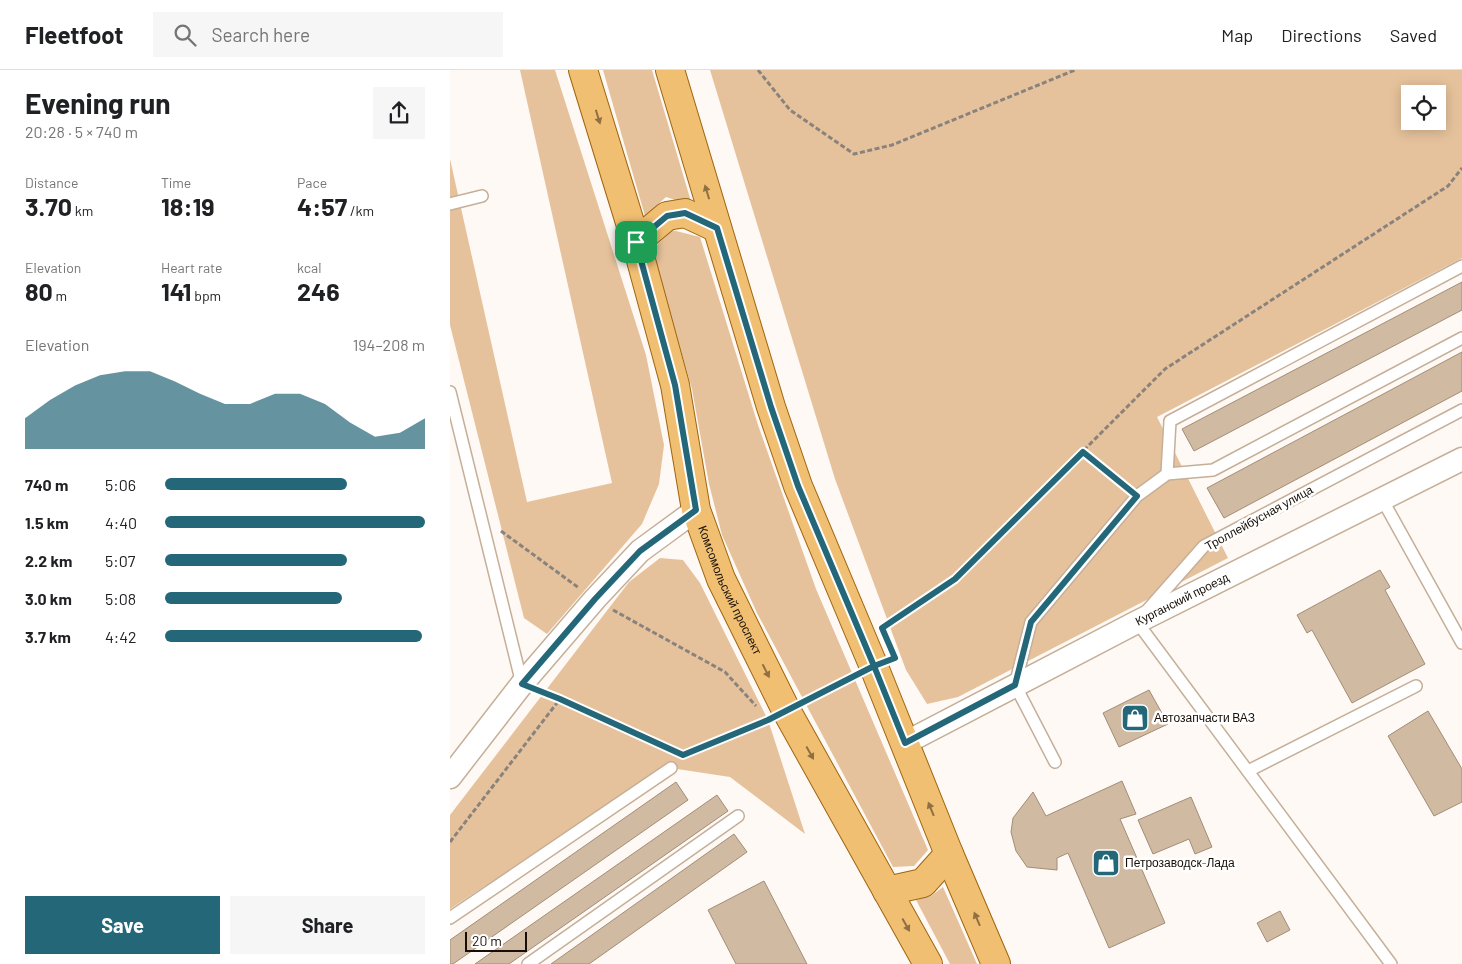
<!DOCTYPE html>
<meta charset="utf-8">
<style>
:root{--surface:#fff;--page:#f6f6f6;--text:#202124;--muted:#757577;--line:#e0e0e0;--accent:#246779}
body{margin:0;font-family:Barlow,sans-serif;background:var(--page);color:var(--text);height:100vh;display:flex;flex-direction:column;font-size:19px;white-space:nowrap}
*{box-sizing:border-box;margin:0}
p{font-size:16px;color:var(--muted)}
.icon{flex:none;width:28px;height:28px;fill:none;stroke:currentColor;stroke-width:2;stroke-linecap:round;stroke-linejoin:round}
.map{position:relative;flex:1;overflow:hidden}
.side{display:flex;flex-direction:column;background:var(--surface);width:450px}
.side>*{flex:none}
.controls{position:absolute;left:951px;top:15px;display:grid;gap:10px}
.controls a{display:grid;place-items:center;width:45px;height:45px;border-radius:0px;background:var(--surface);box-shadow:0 2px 12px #0003;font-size:25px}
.scale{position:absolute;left:15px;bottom:12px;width:62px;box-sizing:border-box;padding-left:5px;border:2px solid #170f07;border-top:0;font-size:14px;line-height:18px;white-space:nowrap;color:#170f07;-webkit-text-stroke:4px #fff;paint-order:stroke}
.pin{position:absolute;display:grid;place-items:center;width:42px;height:42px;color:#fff;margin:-21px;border-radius:10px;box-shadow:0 2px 8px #0006}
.round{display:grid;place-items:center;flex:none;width:52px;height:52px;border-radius:0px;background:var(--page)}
.headline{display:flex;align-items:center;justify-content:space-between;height:85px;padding:0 25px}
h1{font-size:28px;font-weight:700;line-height:38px}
.stats{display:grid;grid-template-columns:repeat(3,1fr);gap:8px;height:85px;padding:5px 25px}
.stats div{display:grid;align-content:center}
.stats b{font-size:25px;font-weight:700}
.stats small{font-size:14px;font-weight:400}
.stats p{font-size:14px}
.chart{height:140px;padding:10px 25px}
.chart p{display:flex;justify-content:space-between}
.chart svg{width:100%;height:90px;margin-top:5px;fill:var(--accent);opacity:.7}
.action{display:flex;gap:10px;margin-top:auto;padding:10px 25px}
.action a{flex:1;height:58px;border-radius:0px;background:var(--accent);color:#fff;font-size:20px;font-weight:700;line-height:58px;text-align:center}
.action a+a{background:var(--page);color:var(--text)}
ul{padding:0 25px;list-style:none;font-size:16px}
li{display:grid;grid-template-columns:80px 60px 1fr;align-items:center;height:38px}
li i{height:12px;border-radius:6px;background:var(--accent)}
header{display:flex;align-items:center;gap:30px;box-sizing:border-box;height:70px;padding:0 25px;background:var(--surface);border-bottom:1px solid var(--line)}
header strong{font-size:24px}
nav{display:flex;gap:28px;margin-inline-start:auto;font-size:18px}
.search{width:350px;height:45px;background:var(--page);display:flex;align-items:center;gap:12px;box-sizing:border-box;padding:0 18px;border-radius:0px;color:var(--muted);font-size:19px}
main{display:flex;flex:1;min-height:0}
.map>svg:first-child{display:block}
.green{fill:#e6c29c;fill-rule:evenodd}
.building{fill:#d0baa2;stroke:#a28d76}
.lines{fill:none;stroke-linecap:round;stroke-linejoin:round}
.lane-casing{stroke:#c5af98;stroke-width:14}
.street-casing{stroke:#c5af98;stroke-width:25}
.primary-casing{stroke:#9f650f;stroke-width:30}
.path{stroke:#8a837d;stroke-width:3;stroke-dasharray:5 2.5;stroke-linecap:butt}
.lane{stroke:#fff;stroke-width:11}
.street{stroke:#fff;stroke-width:22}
.primary{stroke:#f1bf72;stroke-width:28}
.oneway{fill:#8f7042}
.route-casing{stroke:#fff;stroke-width:10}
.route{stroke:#246779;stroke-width:6}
.labels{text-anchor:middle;stroke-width:5;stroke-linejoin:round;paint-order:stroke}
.street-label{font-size:12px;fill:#170f07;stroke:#fff}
.poi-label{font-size:12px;fill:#170f07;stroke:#fff;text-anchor:start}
</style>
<header>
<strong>Fleetfoot</strong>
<div class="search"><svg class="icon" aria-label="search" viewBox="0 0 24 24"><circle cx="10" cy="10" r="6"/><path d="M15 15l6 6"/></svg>Search here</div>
<nav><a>Map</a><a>Directions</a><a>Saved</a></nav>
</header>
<main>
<section class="side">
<div class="headline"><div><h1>Evening run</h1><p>20:28 · 5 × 740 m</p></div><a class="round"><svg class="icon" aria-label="share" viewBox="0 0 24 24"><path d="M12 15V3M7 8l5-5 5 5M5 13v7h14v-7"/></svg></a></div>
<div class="stats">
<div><p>Distance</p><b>3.70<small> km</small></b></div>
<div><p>Time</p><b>18:19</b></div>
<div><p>Pace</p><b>4:57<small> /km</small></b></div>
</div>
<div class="stats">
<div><p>Elevation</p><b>80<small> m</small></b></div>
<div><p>Heart rate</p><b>141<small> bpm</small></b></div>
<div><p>kcal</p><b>246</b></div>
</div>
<div class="chart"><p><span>Elevation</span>194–208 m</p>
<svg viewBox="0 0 160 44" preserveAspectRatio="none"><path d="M0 44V29L10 20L20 13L30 8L40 6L50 6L60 11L70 17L80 22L90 22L100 17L110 17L120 22L130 31L140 38L150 36L160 29V44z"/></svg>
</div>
<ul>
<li><b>740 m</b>5:06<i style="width:70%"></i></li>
<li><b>1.5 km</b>4:40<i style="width:100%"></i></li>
<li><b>2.2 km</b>5:07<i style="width:70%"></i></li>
<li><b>3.0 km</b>5:08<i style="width:68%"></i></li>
<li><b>3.7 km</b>4:42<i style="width:99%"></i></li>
</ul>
<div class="action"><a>Save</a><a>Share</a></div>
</section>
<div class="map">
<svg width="1012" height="894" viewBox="0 0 1012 894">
<rect width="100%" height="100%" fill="#fef9f4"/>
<g class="green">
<polygon points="70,0 105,0 196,285 214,375 209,414 192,454 97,564 74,548 0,255 0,89 77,432 162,413"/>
<polygon points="153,0 202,0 242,135 216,127 195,146"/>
<path d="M260,0H1012V188L707,347L778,488L508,627L477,634L456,600L385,409ZM960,24H988V51H960Z"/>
<polygon points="222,160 250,167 308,355 366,519 478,780 464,796 443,797 307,543 272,465 259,414 242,319 202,180"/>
<polygon points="210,488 233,490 250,513 318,650 355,764 280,707 214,697 0,839 0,745 179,512"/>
<polygon points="493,817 527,894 500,894 466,830 481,826"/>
</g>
<g class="building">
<polygon points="1012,212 1012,240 744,381 732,359"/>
<polygon points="1012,282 1012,321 774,448 757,418"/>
<polygon points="930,500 940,517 935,520 975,594 902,633 862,560 857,563 847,545"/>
<polygon points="699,620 718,654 669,677 653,643"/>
<polygon points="978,641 1012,699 1012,732 984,746 938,666"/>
<polygon points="672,711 686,744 670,749 715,853 659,878 618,783 607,788 607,800 577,797 566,781 561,762 563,748 583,722 596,746"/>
<polygon points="226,712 238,730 3,894 0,894 0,870"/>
<polygon points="267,725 278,741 59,894 25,894"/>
<polygon points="741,727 762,777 745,784 739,769 703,784 688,750"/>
<polygon points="284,764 297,782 139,894 101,894"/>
<polygon points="314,811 357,894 286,894 258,840"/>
<polygon points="830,841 840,860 817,872 807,853"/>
</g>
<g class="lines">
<g class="lane-casing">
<g id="lane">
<polyline points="0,134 32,126"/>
<polyline points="0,322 72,614"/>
<polyline points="717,404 720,351 1012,196"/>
<polyline points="932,429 1012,573"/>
<polyline points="605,692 565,615 581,552 687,426 717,404 763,400 1012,268"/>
<polyline points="798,701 966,616"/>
<polyline points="0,848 221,698"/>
<polyline points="78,894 288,746"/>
<polyline points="941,894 687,552 754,476 1012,340"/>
</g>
</g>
<g class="street-casing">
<g id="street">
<path id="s1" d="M455,673L687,552L1012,389"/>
<polyline points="0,707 72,614 145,529 190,481 246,440"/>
</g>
</g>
<g class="primary-casing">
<g id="primary">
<path id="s2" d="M133,0L186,172L225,315L246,440L271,509L336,640L478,894"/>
<polyline points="220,0 321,337 348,416 424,597 499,784 546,894"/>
<polyline points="186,172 217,146 235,143 267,158"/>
<polyline points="437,821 473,813 499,784"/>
</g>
</g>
<g class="path">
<polyline points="308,0 340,40 404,84 442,75 625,0"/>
<polyline points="633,382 675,416"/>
<polyline points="51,461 129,518"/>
<polyline points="163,540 275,602 306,636"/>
<polyline points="432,558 505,509 715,299 998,116 1012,98"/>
<polyline points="92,621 225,682"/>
<polyline points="356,630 404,606"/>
<polyline points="230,684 233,685 315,652"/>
<polyline points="0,772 110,629"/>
</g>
<use href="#lane" class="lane"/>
<use href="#street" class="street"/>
<use href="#primary" class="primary"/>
</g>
<defs><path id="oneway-solid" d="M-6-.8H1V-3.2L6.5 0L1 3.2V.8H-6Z" transform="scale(1.25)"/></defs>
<g class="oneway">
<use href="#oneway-solid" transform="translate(148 47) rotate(73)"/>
<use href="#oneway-solid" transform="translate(257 122) rotate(-107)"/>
<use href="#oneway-solid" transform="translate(316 601) rotate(63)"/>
<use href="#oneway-solid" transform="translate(360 683) rotate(61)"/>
<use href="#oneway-solid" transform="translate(481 739) rotate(-112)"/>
<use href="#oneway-solid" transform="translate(527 849) rotate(-113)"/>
<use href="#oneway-solid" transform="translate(456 855) rotate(61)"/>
</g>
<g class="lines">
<g class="route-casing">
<polyline id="route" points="186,172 225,315 246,440 190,481 145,529 72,614 110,629 233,685 318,650 424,596 455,673 565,615 581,552 687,426 633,382 505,509 432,558 445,588 424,596 348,416 321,337 267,158 235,143 217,146 186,172"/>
</g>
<use href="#route" class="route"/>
</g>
<defs>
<g id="shop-square" transform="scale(1.4375)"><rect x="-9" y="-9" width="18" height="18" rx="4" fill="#246779" stroke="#fff"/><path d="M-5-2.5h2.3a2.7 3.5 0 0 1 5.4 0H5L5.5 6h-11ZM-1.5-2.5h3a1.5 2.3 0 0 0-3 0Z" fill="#fff"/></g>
</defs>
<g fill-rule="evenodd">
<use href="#shop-square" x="685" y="648"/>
<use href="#shop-square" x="656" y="793"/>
</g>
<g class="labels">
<g class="street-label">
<text transform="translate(809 448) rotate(-29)" y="4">Троллейбусная улица</text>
<text dy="4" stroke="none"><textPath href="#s2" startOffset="542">Комсомольский проспект</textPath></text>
<text dy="4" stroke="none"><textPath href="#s1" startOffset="312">Курганский проезд</textPath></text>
</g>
<g class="poi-label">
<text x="704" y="652">Автозапчасти ВАЗ</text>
<text x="675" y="797">Петрозаводск-Лада</text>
</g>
</g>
</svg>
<div class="controls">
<a><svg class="icon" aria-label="locate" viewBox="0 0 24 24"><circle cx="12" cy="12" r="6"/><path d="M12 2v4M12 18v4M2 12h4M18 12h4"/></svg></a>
</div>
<div class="scale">20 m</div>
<div class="pin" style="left:186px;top:172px;background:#1e9e55"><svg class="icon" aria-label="arrive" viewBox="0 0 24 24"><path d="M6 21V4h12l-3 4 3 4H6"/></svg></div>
</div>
</main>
